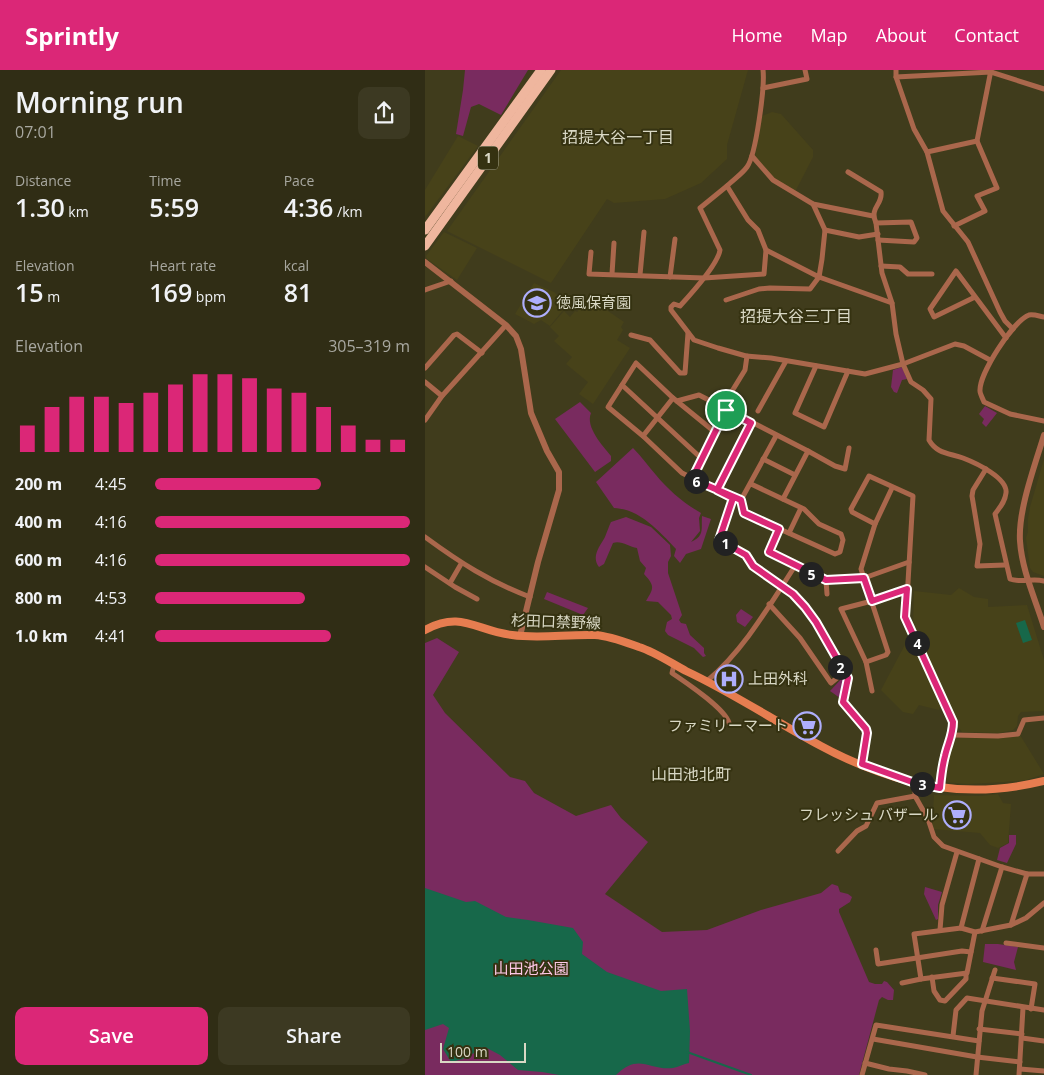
<!DOCTYPE html>
<meta charset="utf-8">
<style>
:root{--surface:#302d15;--page:#3c3922;--text:#f1f3f6;--muted:#a8a8a0;--accent:#db2777}
body{margin:0;font-family:"Open Sans","Noto Sans JP",sans-serif;background:var(--page);color:var(--text);height:100vh;display:flex;flex-direction:column;font-size:19px;white-space:nowrap}
*{box-sizing:border-box;margin:0}
p{font-size:16px;color:var(--muted)}
.icon{flex:none;width:28px;height:28px;fill:none;stroke:currentColor;stroke-width:2;stroke-linecap:round;stroke-linejoin:round}
.map{position:relative;flex:1;overflow:hidden}
.drawer{display:flex;flex-direction:column;background:var(--surface);width:425px}
.drawer>*{flex:none}
.scale{position:absolute;left:15px;bottom:12px;width:86px;box-sizing:border-box;padding-left:5px;border:2px solid #d9d8c5;border-top:0;font-size:14px;line-height:18px;white-space:nowrap;color:#d9d8c5;-webkit-text-stroke:4px #353211;paint-order:stroke}
.pin{position:absolute;display:grid;place-items:center;width:42px;height:42px;color:#fff;margin:-21px;border:2px solid #fff;border-radius:50%;box-shadow:0 1px 5px #0007}
.km{position:absolute;width:25px;height:25px;margin:-12px;border-radius:50%;background:#222;color:#fff;font-size:14px;line-height:25px;text-align:center}
.round{display:grid;place-items:center;flex:none;width:52px;height:52px;border-radius:10px;background:var(--page)}
.summary{display:flex;align-items:center;justify-content:space-between;height:85px;padding:0 15px}
h1{font-size:28px;font-weight:600;line-height:38px}
.stats{display:grid;grid-template-columns:repeat(3,1fr);gap:8px;height:85px;padding:5px 15px}
.stats div{display:grid;align-content:center}
.stats b{font-size:25px;font-weight:600}
.stats small{font-size:14px;font-weight:400}
.stats p{font-size:14px}
.chart{height:140px;padding:10px 15px}
.chart p{display:flex;justify-content:space-between}
.chart svg{width:100%;height:90px;margin-top:5px;stroke:var(--accent);stroke-width:6}
.button{display:flex;gap:10px;margin-top:auto;padding:10px 15px}
.button a{flex:1;height:58px;border-radius:10px;background:var(--accent);color:#fff;font-size:20px;font-weight:600;line-height:58px;text-align:center}
.button a+a{background:var(--page);color:var(--text)}
ul{padding:0 15px;list-style:none;font-size:16px}
li{display:grid;grid-template-columns:80px 60px 1fr;align-items:center;height:38px}
li i{height:12px;border-radius:6px;background:var(--accent)}
header{display:flex;align-items:center;gap:30px;box-sizing:border-box;height:70px;padding:0 25px;background:var(--accent);color:#fff}
header strong{font-size:24px}
nav{display:flex;gap:28px;margin-inline-start:auto;font-size:18px}
main{display:flex;flex:1;min-height:0}
.map>svg:first-child{display:block}
.built{fill:#474219}
.green{fill:#792b5f}
.water{fill:#17684a}
.lines{fill:none;stroke-linecap:round;stroke-linejoin:round}
.stream{stroke:#17684a;stroke-width:2}
.minor{stroke:#aa674c;stroke-width:5}
.tertiary{stroke:#aa674c;stroke-width:6}
.secondary{stroke:#e67d50;stroke-width:8}
.trunk{stroke:#efb69e;stroke-width:9}
.route-casing{stroke:#fff;stroke-width:10}
.route{stroke:#db2777;stroke-width:6}
.labels{text-anchor:middle;stroke-width:4;stroke-linejoin:round;paint-order:stroke}
.shield{fill:#353211;stroke:#a8a68f;stroke-width:1}
.shield-label{font-size:14px;font-weight:bold;fill:#d9d8c5}
.poi-label{font-size:15px;fill:#d9d8c5;stroke:#353211;text-anchor:start}
.street-label{font-size:15px;fill:#d9d8c5;stroke:#353211}
.park-label{font-size:15px;fill:#fdc7e6;stroke:#353211}
.neighbourhood-label{font-size:16px;fill:#d9d8c5;stroke:#353211}
</style>
<header>
<strong>Sprintly</strong>
<nav><a>Home</a><a>Map</a><a>About</a><a>Contact</a></nav>
</header>
<main>
<section class="drawer">
<div class="summary"><div><h1>Morning run</h1><p>07:01</p></div><a class="round"><svg class="icon" aria-label="share" viewBox="0 0 24 24"><path d="M12 15V3M7 8l5-5 5 5M5 13v7h14v-7"/></svg></a></div>
<div class="stats">
<div><p>Distance</p><b>1.30<small> km</small></b></div>
<div><p>Time</p><b>5:59</b></div>
<div><p>Pace</p><b>4:36<small> /km</small></b></div>
</div>
<div class="stats">
<div><p>Elevation</p><b>15<small> m</small></b></div>
<div><p>Heart rate</p><b>169<small> bpm</small></b></div>
<div><p>kcal</p><b>81</b></div>
</div>
<div class="chart"><p><span>Elevation</span>305–319 m</p>
<svg viewBox="0 0 160 44" preserveAspectRatio="none"><path d="M5 44V31M15 44V22M25 44V17M35 44V17M45 44V20M55 44V15M65 44V11M75 44V6M85 44V6M95 44V8M105 44V13M115 44V15M125 44V22M135 44V31M145 44V38M155 44V38"/></svg>
</div>
<ul>
<li><b>200 m</b>4:45<i style="width:65%"></i></li>
<li><b>400 m</b>4:16<i style="width:100%"></i></li>
<li><b>600 m</b>4:16<i style="width:100%"></i></li>
<li><b>800 m</b>4:53<i style="width:59%"></i></li>
<li><b>1.0 km</b>4:41<i style="width:69%"></i></li>
</ul>
<div class="button"><a>Save</a><a>Share</a></div>
</section>
<div class="map">
<svg width="619" height="1005" viewBox="0 0 619 1005">
<rect width="100%" height="100%" fill="#403c1c"/>
<g class="built">
<polygon points="136,0 323,0 302,75 302,89 276,113 240,129 189,133 182,129 126,213 22,161"/>
<polygon points="347,42 356,44 388,80 388,87 370,122 348,107 330,86 337,46"/>
<polygon points="33,66 53,76 0,147 0,120"/>
<polygon points="19,162 52,178 32,210 2,189 1,186"/>
<polygon points="109,213 129,222 142,235 125,256 116,250 109,254 90,244"/>
<polygon points="164,228 199,252 196,257 198,260 192,270 205,278 168,334 154,324 163,312 141,294 147,287 129,271 134,266 125,257 139,241 145,247 150,241 152,242"/>
<polygon points="619,389 619,506 608,502 605,498 601,468 603,462 603,449 605,437"/>
<polygon points="534,518 549,527 563,529 563,537 602,535 619,590 619,641 596,642 593,646 592,656 588,660 574,663 537,662 533,657 488,555 489,521 526,525"/>
<polygon points="484,567 516,635 514,640 494,635 488,644 478,642 456,620"/>
<polygon points="595,665 619,704 601,710 579,712 543,714 518,712 522,684 527,670 530,668 557,668"/>
<polygon points="573,724 578,733 586,734 583,773 573,778 565,775 555,763 507,759 509,725 556,726"/>
</g>
<g class="green">
<polygon points="40,0 103,0 76,45 54,34 46,37 38,66 31,64 38,20"/>
<polygon points="477,297 482,309 477,310 472,323 469,322 466,317 468,300"/>
<path d="M155,332L166,343C160,357 178,376 186,386V391L170,402L130,349Z"/>
<polygon points="560,336 572,343 561,357 557,353 559,349 554,344"/>
<path d="M208,378C217,387 223,396 231,405C243,420 260,434 276,443L274,448L275,461L266,472C280,466 276,459 277,446L286,449L276,479L261,484L255,493L249,486L251,479C234,461 215,439 189,438L171,412Z"/>
<path d="M201,447L226,457L245,475L246,486L243,492V503L257,545L254,550L256,553L261,554L265,565L279,578V583L281,586L278,587L269,578L243,565L240,561L242,552L247,549L246,545L233,532L221,531C229,518 230,516 219,504L221,498L215,491L212,478C204,477 196,470 188,473L179,494L174,497C166,486 175,476 180,467C182,462 184,456 186,452Z"/>
<polygon points="122,522 163,538 158,545 119,529"/>
<polygon points="316,539 328,547 320,557 312,552 311,545"/>
<polygon points="12,568 34,582 8,625 20,643 85,707 100,711 109,723 151,746 186,735 196,748 223,772 180,824 237,862 282,860 336,840 396,823 407,814 413,816 415,822 423,824 427,827 425,832 414,839 414,842 444,912 450,914 457,914 459,911 462,912 469,920 468,930 463,930 457,927 454,930 434,1005 0,1005 0,573"/>
<polygon points="418,607 421,610 415,628 405,621"/>
<polygon points="584,765 591,765 591,774 582,793 572,790 575,778 584,773"/>
<polygon points="500,817 517,822 513,835 513,849 511,850 499,824"/>
<polygon points="560,874 573,874 593,877 589,892 591,900 558,892"/>
</g>
<g class="water">
<polygon points="600,550 607,570 598,573 591,553"/>
<path d="M0,818L41,832L50,831L81,847L103,850L148,858L158,872L157,884L182,902L236,921L262,919L265,961L264,993C259,994 253,997 248,998C224,1001 214,982 191,1005H134L117,1002L93,1000L75,985L60,977L38,989L26,992L18,979L24,958L18,954L0,960Z"/>
</g>
<g class="lines">
<polyline class="stream" points="262,982 326,1005"/>
<g class="minor">
<polyline points="471,0 471,7 489,59 502,82 518,141 543,172 575,242 580,251 588,259"/>
<polyline points="471,7 566,2 619,19"/>
<polyline points="338,18 382,9 380,0"/>
<polyline points="502,82 552,71"/>
<polyline points="327,86 348,110 388,134 448,146"/>
<path d="M423,102L456,122C458,135 444,137 451,153L457,203L467,233"/>
<path d="M302,116L275,138L295,180C293,194 266,224 255,236L249,234L246,237V240L269,270L293,278L321,286L346,288L440,304L478,294L530,274L539,276L565,290"/>
<polyline points="451,153 486,152 492,168 489,172 453,170"/>
<polyline points="529,156 560,141 552,126 572,118 552,71 566,0"/>
<polyline points="400,160 434,167 453,164"/>
<path d="M341,180L394,207L467,233L471,264L478,294L486,312L498,320L506,329L504,370C512,384 524,383 538,388C551,393 583,408 581,423C580,432 575,437 570,444L585,509C595,513 608,508 619,511"/>
<path d="M166,182L164,204L279,208L339,204L341,180L333,160L323,150L302,116C308,110 317,104 322,97C331,85 340,16 338,0"/>
<polyline points="456,196 475,197 483,204 507,204"/>
<polyline points="187,204 189,173"/>
<polyline points="215,205 219,162"/>
<polyline points="245,207 250,169"/>
<polyline points="0,220 26,211"/>
<polyline points="550,227 509,247 505,239 531,201 581,268"/>
<polyline points="301,230 334,219 345,218 385,219 394,207 397,189 400,160 388,134"/>
<path d="M619,247C614,246 608,244 604,245C588,251 554,304 555,321C555,324 558,329 559,332L585,344L619,351"/>
<polyline points="206,265 225,270 255,303 260,303 263,263"/>
<polyline points="391,296 370,343 399,357 423,301"/>
<polyline points="0,298 29,265 32,264 57,283"/>
<polyline points="0,312 17,326"/>
<polyline points="197,315 277,389"/>
<polyline points="304,326 320,300 322,286"/>
<polyline points="252,331 274,325 383,381 358,429"/>
<polyline points="333,341 361,291"/>
<polyline points="0,350 17,326 81,255"/>
<polyline points="291,363 248,328 211,293 183,337 218,366 257,403 308,428 316,430"/>
<polyline points="218,366 248,328"/>
<polyline points="383,381 410,396 420,399 424,378"/>
<polyline points="338,389 370,405"/>
<polyline points="561,399 548,420 547,426 555,474 552,496 580,495"/>
<polyline points="267,409 301,340"/>
<polyline points="326,414 379,439 394,454 416,464 418,470 415,482 410,484 319,443 316,430 351,366"/>
<polyline points="292,421 326,353"/>
<polyline points="308,428 294,470 321,485 328,496 368,524 380,537 391,552 418,603 406,613 375,568 344,534"/>
<path d="M450,454L427,442L426,439L444,406L488,426L481,547L528,652C528,665 523,673 520,686C517,697 516,707 515,718"/>
<polyline points="354,459 344,482 401,510 439,508 484,492"/>
<polyline points="364,463 376,438"/>
<path d="M0,467C34,492 65,512 105,527"/>
<polyline points="0,497 30,517 52,529"/>
<polyline points="401,510 402,524"/>
<polyline points="25,513 36,494"/>
<polyline points="441,592 461,585 463,582 436,499 450,454 467,418"/>
<path d="M249,595L247,603C260,612 300,638 304,653"/>
<polyline points="418,603 423,608 418,632 441,659 442,663 437,694"/>
<path d="M282,611C319,580 344,536 370,496"/>
<polyline points="447,621 441,592 416,539 447,531 482,519"/>
<polyline points="528,665 573,666 593,664 599,650 619,648"/>
<polyline points="490,713 490,726 503,749 509,767 518,776 577,797 602,804 619,804"/>
<polyline points="413,781 432,761 441,756 452,733 490,726"/>
<polyline points="586,855 602,804"/>
<polyline points="536,858 554,789"/>
<polyline points="515,860 517,835 532,782"/>
<polyline points="557,861 577,797"/>
<polyline points="550,862 542,903 496,909 489,864 536,858 550,862 586,855 601,848 619,833"/>
<polyline points="581,873 619,878"/>
<polyline points="451,880 453,894 537,881 546,882"/>
<polyline points="507,907 509,921 515,930 520,931 541,909 541,903"/>
<polyline points="567,908 610,914 606,939"/>
<polyline points="477,913 496,909"/>
<polyline points="554,959 597,964"/>
<polyline points="528,966 531,940 542,928 619,940"/>
<polyline points="597,968 619,971"/>
<polyline points="448,969 552,987 595,992"/>
<polyline points="440,993 464,999 482,1001 500,1005"/>
<polyline points="595,999 619,1001"/>
<polyline points="437,1005 451,955 554,971"/>
<polyline points="551,1005 557,941 570,900"/>
<polyline points="594,1005 598,938"/>
</g>
<g class="tertiary">
<polyline points="0,192 81,255 91,266 96,279 106,343 122,381 134,402 134,420 113,492 95,566"/>
<path d="M619,365C610,395 593,440 595,471C597,501 610,528 619,557"/>
</g>
<path class="secondary" d="M0,560C36,540 52,561 87,565C114,569 142,564 170,565C185,566 200,572 214,577C230,582 246,593 261,601C308,623 351,652 396,676C429,694 478,713 514,717C548,722 586,719 619,711"/>
<g class="trunk">
<polyline points="0,160 116,0"/>
<polyline points="0,176 126,0"/>
</g>
</g>
<g class="lines">
<g class="route-casing">
<path id="route" d="M301,340L326,353L292,420L308,428L294,470L321,485L328,496L368,524L380,537L391,552L423,608L418,632L441,659L442,663L437,694L490,713L515,718C516,707 517,697 520,686C523,673 528,665 528,652L480,547L482,519L447,531L439,508L401,510L344,482L354,459L319,443L316,430L267,409L301,340"/>
</g>
<use href="#route" class="route"/>
</g>
<defs>
<g id="school-ring" transform="scale(1.4375)"><circle r="9.5" fill="#353211" stroke="#aeaefb" stroke-width="1.5"/><path d="M0-5L7-2L0 1L-7-2ZM-4 1L0 2.5L4 1V4Q0 6-4 4Z" fill="#aeaefb"/></g>
<g id="hospital-ring" transform="scale(1.4375)"><circle r="9.5" fill="#353211" stroke="#aeaefb" stroke-width="1.5"/><path d="M-5-5h3v3.5h4V-5h3V5h-3V1.5h-4V5h-3Z" fill="#aeaefb"/></g>
<g id="supermarket-ring" transform="scale(1.4375)"><circle r="9.5" fill="#353211" stroke="#aeaefb" stroke-width="1.5"/><path d="M-6-5.5h2.5l.6 2H6L4.5 2H-2.5L-4.4-4H-6ZM-1.5 3.2a1.3 1.3 0 1 0 .1 0ZM3 3.2a1.3 1.3 0 1 0 .1 0Z" fill="#aeaefb"/></g>
</defs>
<g fill-rule="evenodd">
<use href="#school-ring" x="112" y="233"/>
<use href="#hospital-ring" x="304" y="609"/>
<use href="#supermarket-ring" x="382" y="656"/>
<use href="#supermarket-ring" x="532" y="745"/>
</g>
<g class="labels">
<rect class="shield" x="53" y="76.5" width="20" height="23" rx="4"/>
<g class="shield-label">
<text x="63" y="93">1</text>
</g>
<g class="poi-label">
<text x="131" y="238">徳風保育園</text>
<text x="323" y="614">上田外科</text>
<text x="363" y="661" text-anchor="end">ファミリーマート</text>
<text x="513" y="750" text-anchor="end">フレッシュ バザール</text>
</g>
<g class="street-label">
<text transform="translate(131 552) rotate(2)" y="5">杉田口禁野線</text>
</g>
<g class="park-label">
<text x="106" y="904">山田池公園</text>
</g>
<g class="neighbourhood-label">
<text x="193" y="73">招提大谷一丁目</text>
<text x="371" y="252">招提大谷三丁目</text>
<text x="266" y="710">山田池北町</text>
</g>
</g>
</svg>
<div class="scale">100 m</div>
<div class="pin" style="left:301px;top:340px;background:#1e9e55"><svg class="icon" aria-label="arrive" viewBox="0 0 24 24"><path d="M6 21V4h12l-3 4 3 4H6"/></svg></div>
<b class="km" style="left:300px;top:473px">1</b>
<b class="km" style="left:415px;top:597px">2</b>
<b class="km" style="left:497px;top:714px">3</b>
<b class="km" style="left:492px;top:573px">4</b>
<b class="km" style="left:386px;top:504px">5</b>
<b class="km" style="left:271px;top:411px">6</b>
</div>
</main>
